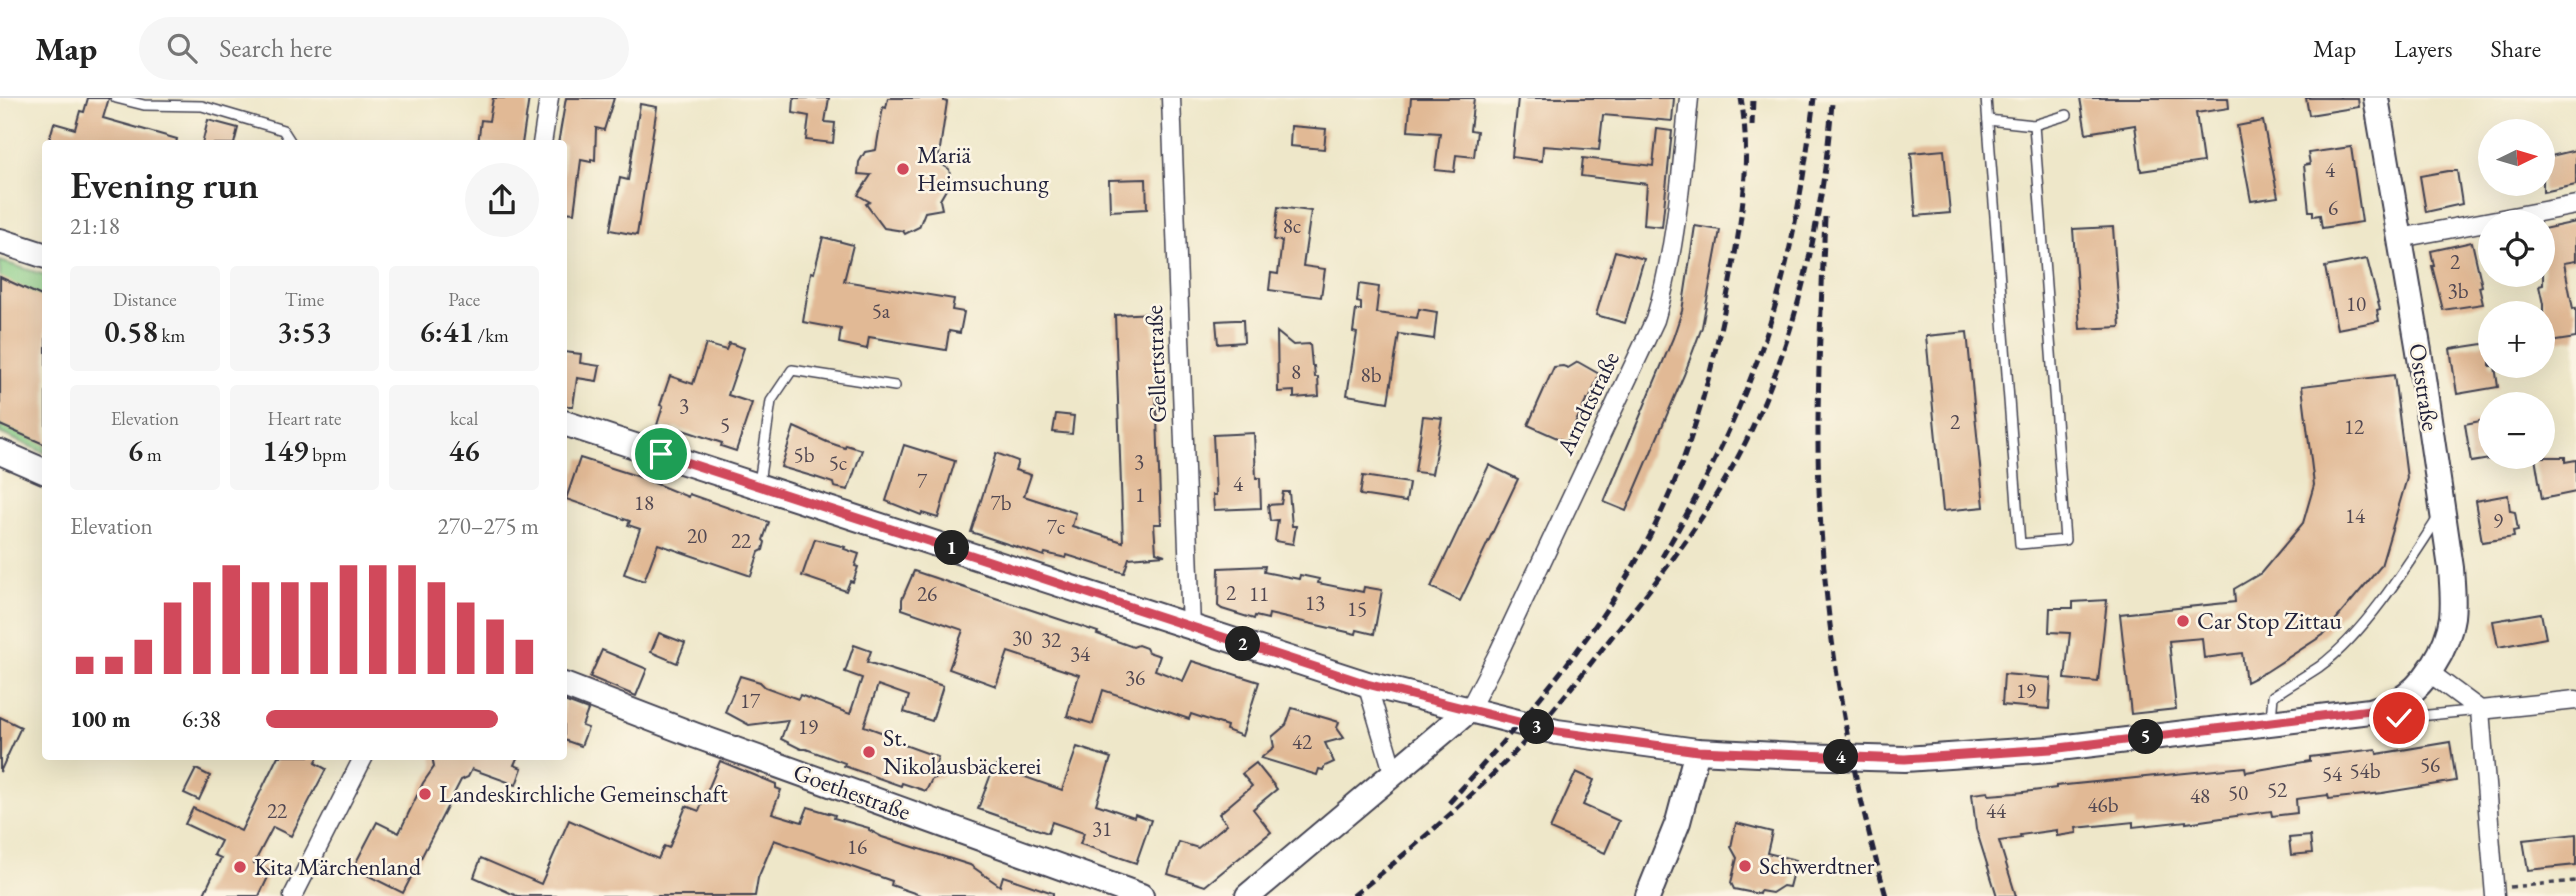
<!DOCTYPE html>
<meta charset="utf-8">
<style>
:root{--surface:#fff;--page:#f6f6f6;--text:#222;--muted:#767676;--line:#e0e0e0;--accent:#d1495b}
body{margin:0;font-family:"EB Garamond",serif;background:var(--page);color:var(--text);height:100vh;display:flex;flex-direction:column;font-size:26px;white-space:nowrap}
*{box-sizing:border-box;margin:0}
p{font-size:23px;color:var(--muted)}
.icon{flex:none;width:38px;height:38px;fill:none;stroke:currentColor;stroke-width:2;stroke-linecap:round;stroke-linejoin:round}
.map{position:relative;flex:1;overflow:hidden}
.sheet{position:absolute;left:42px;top:42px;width:525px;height:620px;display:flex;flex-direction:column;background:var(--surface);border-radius:7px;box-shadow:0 7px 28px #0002}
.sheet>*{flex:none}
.needle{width:46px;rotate:85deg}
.buttons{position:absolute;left:2478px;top:21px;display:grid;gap:14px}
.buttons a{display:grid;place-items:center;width:77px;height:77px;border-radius:50%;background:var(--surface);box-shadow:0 7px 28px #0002;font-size:35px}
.pin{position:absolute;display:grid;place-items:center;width:60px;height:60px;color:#fff;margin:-30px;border:4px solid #fff;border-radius:50%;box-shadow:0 2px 7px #0007}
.km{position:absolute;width:35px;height:35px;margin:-18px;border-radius:50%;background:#222;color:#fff;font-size:19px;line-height:35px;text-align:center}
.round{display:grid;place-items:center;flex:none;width:74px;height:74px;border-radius:37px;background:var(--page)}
.head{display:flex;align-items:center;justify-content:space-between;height:119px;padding:0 28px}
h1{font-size:38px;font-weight:600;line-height:52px}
.metrics{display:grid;grid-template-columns:repeat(3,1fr);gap:10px;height:119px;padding:7px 28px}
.metrics div{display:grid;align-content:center;border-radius:7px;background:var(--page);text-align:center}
.metrics b{font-size:30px;font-weight:600}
.metrics small{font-size:19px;font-weight:400}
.metrics p{font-size:19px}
.chart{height:196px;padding:14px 28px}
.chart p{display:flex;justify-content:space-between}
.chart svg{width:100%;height:126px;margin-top:7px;stroke:var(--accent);stroke-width:6}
ul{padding:0 28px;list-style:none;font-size:23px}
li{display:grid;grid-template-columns:112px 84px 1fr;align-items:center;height:52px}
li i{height:18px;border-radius:9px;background:var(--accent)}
header{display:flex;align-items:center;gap:42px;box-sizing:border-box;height:98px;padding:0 35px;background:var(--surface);border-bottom:2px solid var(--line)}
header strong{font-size:33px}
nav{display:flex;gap:38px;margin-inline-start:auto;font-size:24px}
.search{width:490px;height:63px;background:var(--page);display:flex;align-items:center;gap:18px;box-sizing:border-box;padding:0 24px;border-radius:38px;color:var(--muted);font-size:26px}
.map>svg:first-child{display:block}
.pitch{fill:#86cb85;stroke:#547660;stroke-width:2}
.building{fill:#e1b995}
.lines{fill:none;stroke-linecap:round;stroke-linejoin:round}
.lane-casing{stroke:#414050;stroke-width:12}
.street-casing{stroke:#414050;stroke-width:21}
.secondary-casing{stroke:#414050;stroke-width:28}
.path{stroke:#414050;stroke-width:3.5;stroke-dasharray:5 5;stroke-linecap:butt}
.lane{stroke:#fff;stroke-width:9}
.street{stroke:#fff;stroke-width:18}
.secondary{stroke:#fff;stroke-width:24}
.rail{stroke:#22223b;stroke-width:5;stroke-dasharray:10 5;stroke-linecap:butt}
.route-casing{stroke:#fff;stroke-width:14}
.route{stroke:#d1495b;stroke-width:9}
.poi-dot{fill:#d1495b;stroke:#fcf5e5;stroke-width:2.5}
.labels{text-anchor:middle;stroke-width:5;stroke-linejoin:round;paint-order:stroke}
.number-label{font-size:21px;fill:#524852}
.poi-label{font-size:24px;fill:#22223b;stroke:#fcf5e5;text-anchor:start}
.street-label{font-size:24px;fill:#22223b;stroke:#fcf5e5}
</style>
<header>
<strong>Map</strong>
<div class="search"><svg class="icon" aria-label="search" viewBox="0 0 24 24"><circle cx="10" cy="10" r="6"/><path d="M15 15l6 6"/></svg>Search here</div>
<nav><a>Map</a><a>Layers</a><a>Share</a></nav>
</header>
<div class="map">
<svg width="2576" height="798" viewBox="0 0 2576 798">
<rect width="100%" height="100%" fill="#fcf5e5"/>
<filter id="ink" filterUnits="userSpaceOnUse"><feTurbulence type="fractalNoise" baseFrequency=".0143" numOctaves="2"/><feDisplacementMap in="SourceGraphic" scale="14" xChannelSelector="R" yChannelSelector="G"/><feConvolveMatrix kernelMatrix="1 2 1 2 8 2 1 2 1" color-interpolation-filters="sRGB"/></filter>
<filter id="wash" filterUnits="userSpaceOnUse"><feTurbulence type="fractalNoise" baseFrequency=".00686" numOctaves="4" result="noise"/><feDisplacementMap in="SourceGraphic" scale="28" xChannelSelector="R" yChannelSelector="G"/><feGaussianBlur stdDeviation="1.57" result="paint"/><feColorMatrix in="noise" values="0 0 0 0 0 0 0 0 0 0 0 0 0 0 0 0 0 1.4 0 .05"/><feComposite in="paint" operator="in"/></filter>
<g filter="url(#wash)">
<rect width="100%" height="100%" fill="#eee7c9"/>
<polygon class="pitch" points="0,163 45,177 45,355 0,335"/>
<g id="blocks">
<g class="building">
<polygon points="88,0 109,0 103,20 177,41 176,46 48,46 54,25 75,31 80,13 84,14"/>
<polygon points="493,0 529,0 522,46 478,46 481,22 489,23"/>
<polygon points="566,0 614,0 604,32 596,30 595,62 591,61 591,64 581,62 574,115 564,114 564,46 558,46"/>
<polygon points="794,0 829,0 825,24 835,25 833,45 806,42 809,18 793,15"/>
<polygon points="888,0 944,0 944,3 947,4 938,64 949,71 951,83 940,102 942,111 925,114 919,129 905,136 903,133 884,130 866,106 870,104 858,97 871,77 858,76 859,64 865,54 876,52 883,9 886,10"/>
<polygon points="1411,0 1474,0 1470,32 1477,33 1474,59 1456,57 1454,74 1435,72 1440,35 1408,33"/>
<polygon points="1518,0 1674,0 1672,23 1603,17 1599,52 1543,48 1542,63 1512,59"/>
<polygon points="2080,0 2228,0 2229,10 2196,15 2203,64 2141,73 2135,27 2086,35"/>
<polygon points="2306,0 2358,0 2359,9 2309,17"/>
<polygon points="640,6 657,9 637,137 610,132 620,80 628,82"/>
<polygon points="208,22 238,30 234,46 202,46"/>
<polygon points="2263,23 2278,99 2251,103 2237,28"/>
<polygon points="1291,28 1326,31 1324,51 1290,48"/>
<polygon points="1657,31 1672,33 1662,129 1644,127 1647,86 1581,78 1583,60 1653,68"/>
<polygon points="2351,49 2362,124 2322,130 2320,117 2313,118 2313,113 2309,113 2304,67 2310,66 2308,55"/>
<polygon points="1944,52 1950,115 1916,118 1911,55"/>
<polygon points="2576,52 2576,87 2543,94 2543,67 2549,65 2547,59"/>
<polygon points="2448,73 2457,73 2462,106 2426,114 2420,78"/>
<polygon points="1146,81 1147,111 1110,113 1109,82"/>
<polygon points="1278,109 1311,113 1303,168 1325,171 1321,199 1269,192 1271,175 1278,176 1282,143 1274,142"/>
<polygon points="2576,124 2576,163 2564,165 2573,211 2576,210 2576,240 2543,245 2543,206 2539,188 2543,187 2543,131"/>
<polygon points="1695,128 1720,132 1702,229 1684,277 1626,413 1604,404 1673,240 1682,213"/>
<polygon points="2113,129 2120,229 2080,231 2073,131"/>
<polygon points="823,139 853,147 844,183 954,201 952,212 964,214 960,235 949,233 946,252 869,239 867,251 839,245 841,231 803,224 811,174 814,175"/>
<polygon points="2472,144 2482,188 2479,189 2483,206 2443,212 2432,168 2434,168 2431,153"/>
<polygon points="1615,153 1644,161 1625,225 1596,217"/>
<polygon points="2367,161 2380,211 2377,212 2379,223 2337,231 2325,169"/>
<polygon points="0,179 46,200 46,347 0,327"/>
<polygon points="1359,186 1379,189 1376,215 1417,220 1419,211 1437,214 1434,241 1399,236 1388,304 1347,297 1357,235 1353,234 1356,212 1361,212 1361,205 1357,204"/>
<polygon points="1153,215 1161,426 1154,426 1156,454 1165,457 1129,460 1124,475 1067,457 1066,460 1045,455 1044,458 971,434 996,355 1018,363 1015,372 1031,377 1024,398 1076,415 1072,428 1123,444 1115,217"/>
<polygon points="1235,222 1243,222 1244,244 1218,246 1216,223"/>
<polygon points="1277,234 1293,247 1310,246 1312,268 1314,268 1315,279 1318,279 1319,298 1294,300 1294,293 1278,294"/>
<polygon points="1967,234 1984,409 1943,413 1926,238"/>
<polygon points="729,245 744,250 728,297 752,305 736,353 721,348 722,345 674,329 673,332 657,327 663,308 660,307 670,278 693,286 706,246 726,252"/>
<polygon points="2490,245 2490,268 2495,268 2498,289 2457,296 2450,251"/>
<polygon points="564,254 581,256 580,265 600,268 597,283 577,280 573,308 564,308"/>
<polygon points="1578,264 1599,276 1589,302 1587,301 1566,344 1528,327 1554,269 1563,268 1568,270"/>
<polygon points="2394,277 2407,380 2381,468 2323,537 2266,574 2246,584 2242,555 2204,560 2202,540 2169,543 2176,611 2131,616 2120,516 2235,504 2234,491 2261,475 2303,425 2314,387 2302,288"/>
<polygon points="1056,316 1074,318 1072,336 1053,334"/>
<polygon points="1423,318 1442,320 1432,376 1415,374"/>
<polygon points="2490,321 2490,361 2471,364 2465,326"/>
<polygon points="794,329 827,344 845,350 846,347 862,352 848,392 834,389 833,385 815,379 781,369"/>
<polygon points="1254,335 1256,380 1260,380 1261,410 1214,412 1213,397 1216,397 1213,337"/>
<polygon points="904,347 955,363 938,420 922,415 921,417 886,403"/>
<polygon points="2535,359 2565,359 2565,364 2576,362 2576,394 2542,401"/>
<polygon points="580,360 637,378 688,399 689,396 769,424 763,442 765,444 763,452 759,454 751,478 658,446 644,483 624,476 640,431 628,427 630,423 566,401"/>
<polygon points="1489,367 1518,381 1460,503 1431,489"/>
<polygon points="1363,378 1409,385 1406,404 1360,397"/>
<polygon points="1283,394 1289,394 1292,428 1296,428 1293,446 1275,443 1278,422 1270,423 1268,407 1281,406"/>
<polygon points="2508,397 2510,413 2515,414 2518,432 2513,433 2514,439 2482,444 2475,403"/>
<polygon points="815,441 845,449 844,451 859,456 855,468 858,469 853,484 850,483 846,493 802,478"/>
<polygon points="1265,468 1264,474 1299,481 1300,477 1319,481 1318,485 1363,494 1364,489 1382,492 1374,536 1357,532 1356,536 1269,516 1268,521 1255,518 1254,521 1222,511 1218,508 1219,470"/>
<polygon points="914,473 1098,534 1097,536 1133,549 1138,547 1146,550 1148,554 1160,558 1155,572 1183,583 1192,563 1259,584 1242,638 1226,632 1227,628 1191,616 1189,621 1103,592 1093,626 1067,618 1079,577 1008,554 996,588 949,571 963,532 902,511 902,501"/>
<polygon points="2107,502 2098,584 2065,581 2070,535 2049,534 2050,510 2073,510 2073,504"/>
<polygon points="2541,515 2546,540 2498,549 2493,523"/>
<polygon points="659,535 685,545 677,565 651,554"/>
<polygon points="854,547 871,553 867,564 943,588 932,623 904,614 909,598 878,587 864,628 889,637 888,641 938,659 935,669 943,678 932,681 926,693 902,685 901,688 844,668 845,665 806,651 801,651 781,641 788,622 749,627 725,614 740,578 760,584 765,589 798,601 800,597 850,616 862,580 845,574"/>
<polygon points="602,552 647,571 636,598 590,579"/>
<polygon points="2004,576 2051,580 2049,611 2002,607"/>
<polygon points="564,603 588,612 582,628 588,630 581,648 564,642"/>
<polygon points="1292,610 1339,624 1337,630 1344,640 1325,645 1334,664 1325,668 1323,672 1319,671 1317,677 1261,660 1274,649 1272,639 1286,627"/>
<polygon points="0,619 21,629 0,674"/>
<polygon points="2450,644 2456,683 2382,695 2329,701 2328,697 2296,701 2297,715 2272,718 2271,713 2186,725 2186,723 2133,729 2133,724 2076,730 2077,735 2057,738 2057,732 2020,737 2021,740 1999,743 2016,798 1997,798 1976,731 1972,696 1988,694 1989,697 2015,695 2056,690 2056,688 2245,669 2246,674 2310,663 2310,659 2376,651 2377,656"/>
<polygon points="1077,649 1111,660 1096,706 1134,719 1135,716 1151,722 1136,765 1080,746 1084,735 1052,724 1048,735 978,711 994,668 1062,692"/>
<polygon points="278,658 319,658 315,665 326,671 291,738 273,729 254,765 271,773 259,798 203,798 221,760 214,757 221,743 185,726 193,710 241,733"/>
<polygon points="432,658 518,658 514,667 522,670 516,687 472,671 468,679 461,682 403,795 353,770 377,724 399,735 423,685 434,669"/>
<polygon points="720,663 776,686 776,690 781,692 772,715 802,724 808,709 835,717 834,720 869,730 869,732 882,739 970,767 1000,788 1003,778 1053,795 1053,798 923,798 891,787 892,783 774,742 758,780 755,798 517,798 474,779 481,760 541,786 569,722 658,761 664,748 669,750 686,708 699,713"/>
<polygon points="1256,665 1277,691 1253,711 1271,734 1205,788 1168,776 1179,744 1198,750 1227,726 1219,716 1252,688 1242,676"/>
<polygon points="196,671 210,678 199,702 184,695"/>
<polygon points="1576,674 1594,682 1583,707 1619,723 1605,755 1550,731"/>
<polygon points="1736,725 1772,734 1767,755 1796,762 1789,789 1783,788 1772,795 1760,793 1759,796 1734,791 1731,785 1737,760 1731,749"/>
<polygon points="2576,736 2576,767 2528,772 2523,742"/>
<polygon points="2310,738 2312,755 2291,757 2289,740"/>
</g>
</g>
</g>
<g filter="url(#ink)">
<use href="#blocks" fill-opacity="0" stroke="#414050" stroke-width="2"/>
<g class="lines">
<g class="lane-casing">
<g id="lane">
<polyline points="116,0 144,7 202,8 283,32 292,46"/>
<polyline points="1986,0 2020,446 2065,442 2034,27"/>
<polyline points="1988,22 2034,27 2067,17"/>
<polyline points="759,385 771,303 792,272 895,288"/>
<polyline points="2382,615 2399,620 2479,612"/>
<path d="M2271,621L2273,598C2288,588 2304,579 2319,569C2365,535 2407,468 2438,420"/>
</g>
</g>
<g class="street-casing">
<g id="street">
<polyline points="1171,0 1191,530"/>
<polyline points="542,46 549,0"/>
<polyline points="2400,140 2576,107"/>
<polyline points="2430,575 2480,612 2576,602"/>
<polyline points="1367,586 1394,677"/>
<path d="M1469,612L1499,554L1655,222C1677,149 1681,75 1689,0"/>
<polyline points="2480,612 2495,798"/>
<polyline points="293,798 364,658"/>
</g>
</g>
<g class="secondary-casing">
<g id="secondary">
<polyline points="0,143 46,158"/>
<path d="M564,325L1367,586L1557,634L1697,653L1796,658L1905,661L2051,651L2370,613C2378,610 2388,608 2396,604C2424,590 2448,550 2452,519C2454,503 2452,486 2451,470L2419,253L2376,0"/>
<polyline points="0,354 46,374"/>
<polyline points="564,587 694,637 1141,798"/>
<polyline points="1248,798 1469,612"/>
<polyline points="1648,798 1678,724 1697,653"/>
</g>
</g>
<polyline class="path" points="2510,789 2576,783"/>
<use href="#lane" class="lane"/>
<use href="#street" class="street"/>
<use href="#secondary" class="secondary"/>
<g class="rail">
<polyline points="1752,28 1753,0"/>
<path d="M1825,119C1822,191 1818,264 1818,337C1818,492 1843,649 1886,798"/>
<path d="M1662,459C1699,397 1731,334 1756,266C1788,181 1803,90 1814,0"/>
<path d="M1449,705C1533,610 1619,515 1669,397C1698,330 1715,259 1729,189C1741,124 1752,66 1741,0"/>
<path d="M1353,798C1411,752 1468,703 1519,650C1556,611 1589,567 1623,525C1674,462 1723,396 1756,322C1801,222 1823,114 1832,5"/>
</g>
</g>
</g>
<g class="lines" filter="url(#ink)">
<g class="route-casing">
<polyline id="route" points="661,356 1367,586 1558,634 1698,653 1905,661 2051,651 2370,612 2399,620"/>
</g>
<use href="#route" class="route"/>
</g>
<g class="poi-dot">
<circle cx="903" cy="71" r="7"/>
<circle cx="2183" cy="523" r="7"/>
<circle cx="869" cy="654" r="7"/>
<circle cx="425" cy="696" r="7"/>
<circle cx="1745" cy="768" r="7"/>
<circle cx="240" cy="769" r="7"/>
</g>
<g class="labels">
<g class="number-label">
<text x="2330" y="79">4</text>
<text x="2333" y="117">6</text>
<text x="1292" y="135">8c</text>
<text x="2455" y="171">2</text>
<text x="2458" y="200">3b</text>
<text x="2356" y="213">10</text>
<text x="881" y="220">5a</text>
<text x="1296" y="281">8</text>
<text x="1371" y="284">8b</text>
<text x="684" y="315">3</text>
<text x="1955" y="331">2</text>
<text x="725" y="334">5</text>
<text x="2354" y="336">12</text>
<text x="804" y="364">5b</text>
<text x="1139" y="371">3</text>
<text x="838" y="372">5c</text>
<text x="922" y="390">7</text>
<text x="1238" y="393">4</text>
<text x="1140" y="404">1</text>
<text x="644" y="412">18</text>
<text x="1001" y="412">7b</text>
<text x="2355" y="425">14</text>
<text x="2498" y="430">9</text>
<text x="1056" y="436">7c</text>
<text x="697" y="445">20</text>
<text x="741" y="450">22</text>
<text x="1231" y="502">2</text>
<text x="927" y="503">26</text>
<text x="1259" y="503">11</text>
<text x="1315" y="512">13</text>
<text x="1357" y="518">15</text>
<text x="1022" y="547">30</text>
<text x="1051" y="549">32</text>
<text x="1080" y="563">34</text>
<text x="1135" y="587">36</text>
<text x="2026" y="600">19</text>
<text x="750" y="610">17</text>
<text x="808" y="636">19</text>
<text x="1302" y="651">42</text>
<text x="2430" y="674">56</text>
<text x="2365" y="680">54b</text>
<text x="2332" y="683">54</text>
<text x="2277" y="699">52</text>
<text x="2238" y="702">50</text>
<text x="2200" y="705">48</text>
<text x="2103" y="714">46b</text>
<text x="277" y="720">22</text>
<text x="1996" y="720">44</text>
<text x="1102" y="738">31</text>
<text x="857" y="756">16</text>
</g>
<g class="poi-label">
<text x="917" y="65">Mariä<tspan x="917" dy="28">Heimsuchung</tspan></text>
<text x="2197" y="531">Car Stop Zittau</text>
<text x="883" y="648">St.<tspan x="883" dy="28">Nikolausbäckerei</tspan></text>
<text x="439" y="704">Landeskirchliche Gemeinschaft</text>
<text x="1759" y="776">Schwerdtner</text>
<text x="254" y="777">Kita Märchenland</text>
</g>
<g class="street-label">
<text transform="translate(1156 266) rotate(-92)" y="8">Gellertstraße</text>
<text transform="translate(2424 289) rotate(81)" y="8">Oststraße</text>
<text transform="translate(1588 305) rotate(-64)" y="8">Arndtstraße</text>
<text transform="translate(852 694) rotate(20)" y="8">Goethestraße</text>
</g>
</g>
</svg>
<div class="buttons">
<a><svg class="needle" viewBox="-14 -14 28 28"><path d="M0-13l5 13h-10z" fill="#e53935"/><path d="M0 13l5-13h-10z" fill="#767676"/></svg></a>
<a><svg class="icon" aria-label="locate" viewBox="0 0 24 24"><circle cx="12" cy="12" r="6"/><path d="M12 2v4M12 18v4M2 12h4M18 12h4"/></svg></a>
<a>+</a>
<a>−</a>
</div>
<div class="pin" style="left:661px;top:356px;background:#1e9e55"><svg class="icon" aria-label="arrive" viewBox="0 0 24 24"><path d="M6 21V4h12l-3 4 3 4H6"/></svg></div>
<div class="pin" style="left:2399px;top:620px;background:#d93025"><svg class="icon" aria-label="check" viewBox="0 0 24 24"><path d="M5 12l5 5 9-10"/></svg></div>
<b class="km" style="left:952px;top:450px">1</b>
<b class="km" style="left:1243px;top:546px">2</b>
<b class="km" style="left:1537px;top:629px">3</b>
<b class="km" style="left:1841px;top:659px">4</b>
<b class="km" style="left:2146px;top:639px">5</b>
<section class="sheet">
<div class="head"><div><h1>Evening run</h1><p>21:18</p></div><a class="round"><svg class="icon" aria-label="share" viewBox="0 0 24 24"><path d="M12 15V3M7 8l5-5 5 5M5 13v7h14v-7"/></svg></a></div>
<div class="metrics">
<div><p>Distance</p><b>0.58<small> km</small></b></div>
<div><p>Time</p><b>3:53</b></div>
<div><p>Pace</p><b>6:41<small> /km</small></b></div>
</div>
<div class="metrics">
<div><p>Elevation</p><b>6<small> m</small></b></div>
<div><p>Heart rate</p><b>149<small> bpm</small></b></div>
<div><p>kcal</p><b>46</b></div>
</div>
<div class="chart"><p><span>Elevation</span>270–275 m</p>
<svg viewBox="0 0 160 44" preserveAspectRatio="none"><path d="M5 44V38M15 44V38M25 44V32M35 44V19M45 44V12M55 44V6M65 44V12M75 44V12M85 44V12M95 44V6M105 44V6M115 44V6M125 44V12M135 44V19M145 44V25M155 44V32"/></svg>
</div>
<ul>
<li><b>100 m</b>6:38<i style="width:85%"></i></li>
</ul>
</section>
</div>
